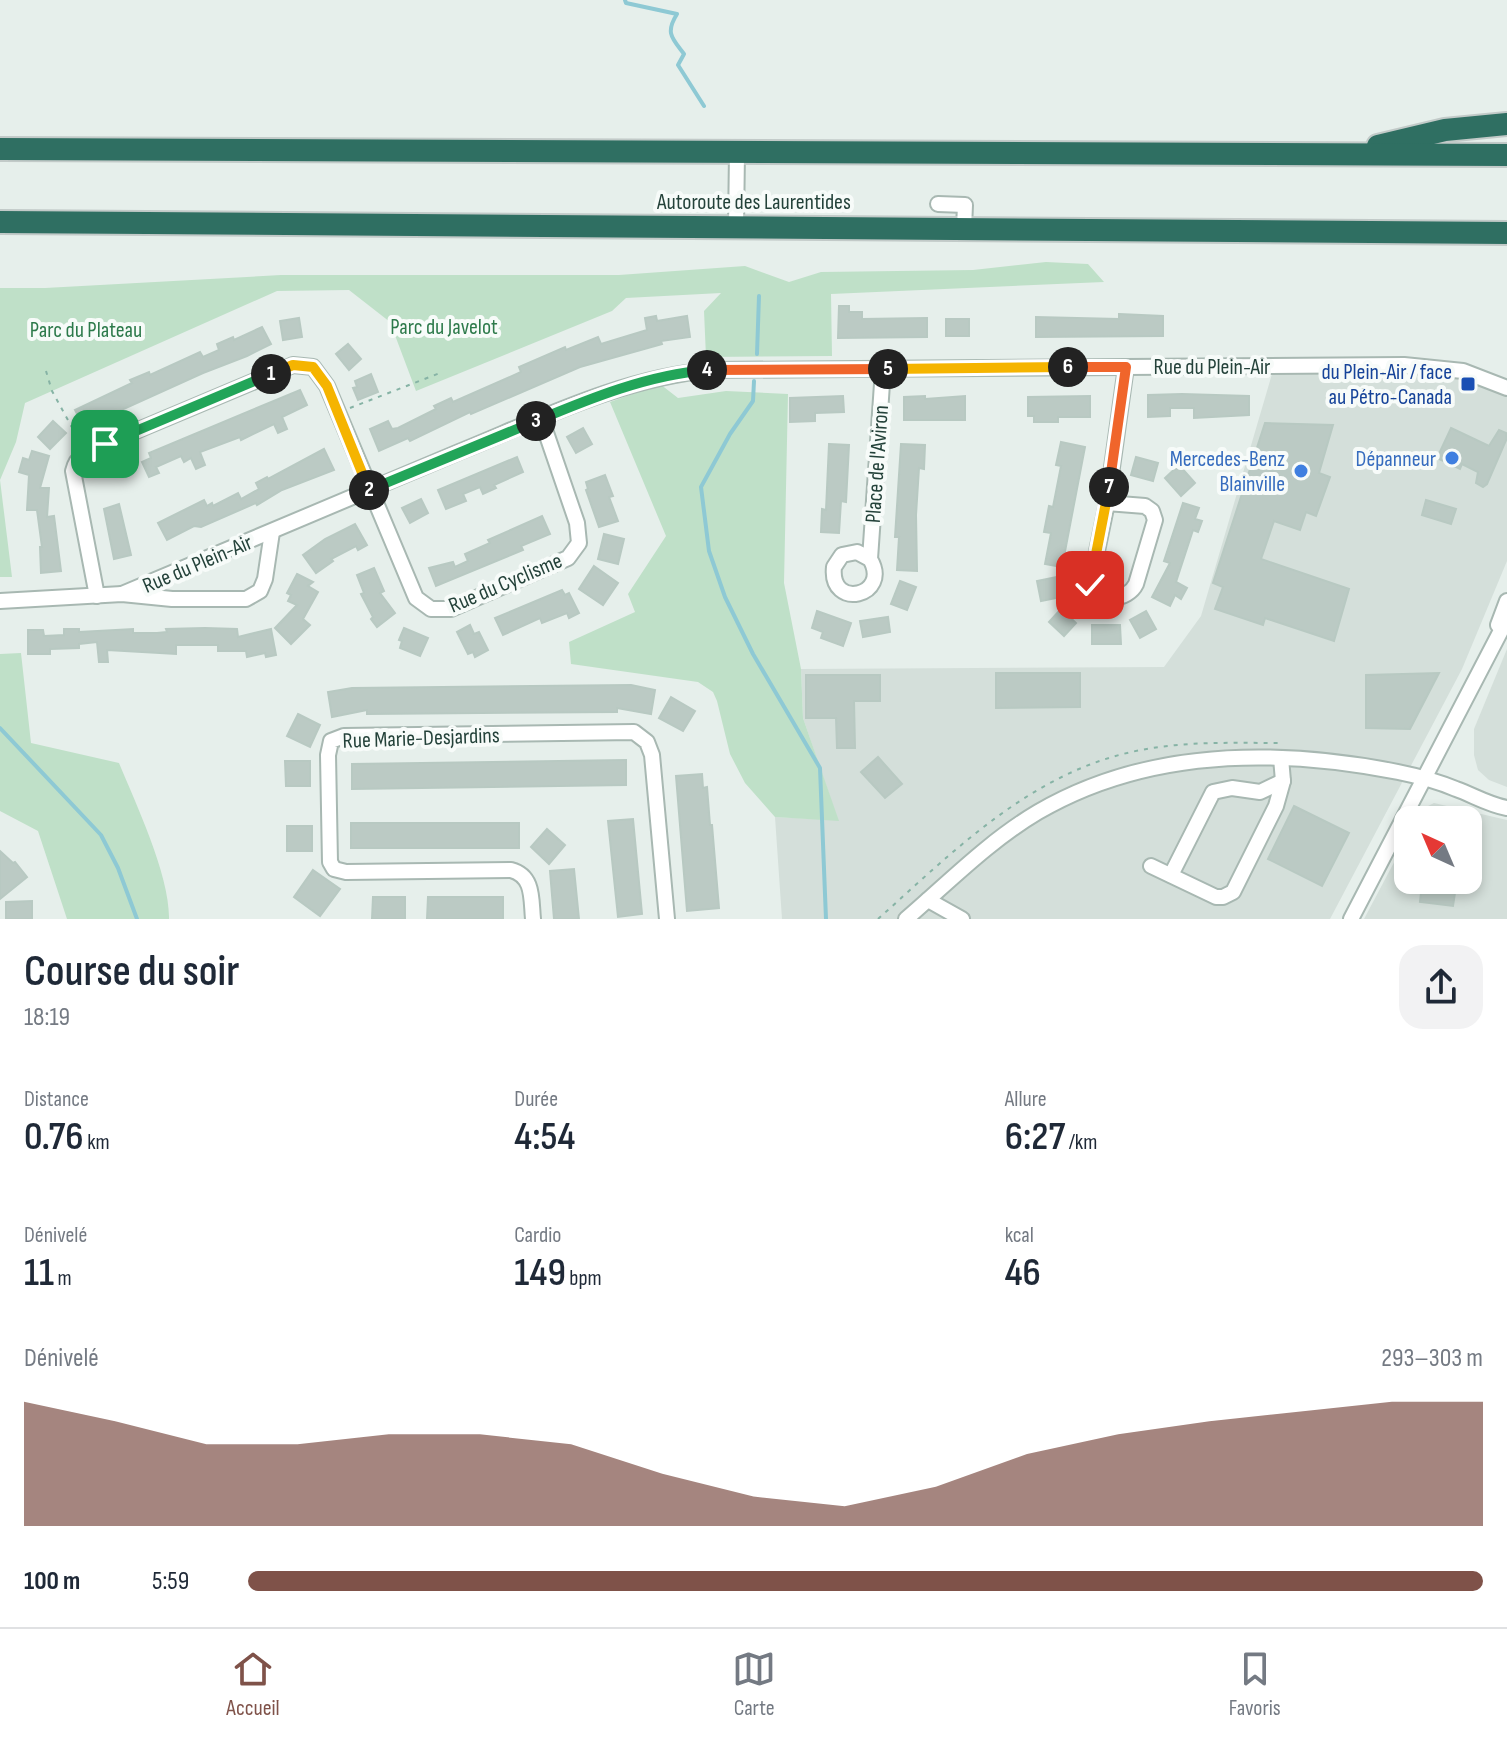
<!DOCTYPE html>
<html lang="fr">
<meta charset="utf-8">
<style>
:root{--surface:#fff;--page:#f2f2f3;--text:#1f2937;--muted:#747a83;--line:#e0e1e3;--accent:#7f5249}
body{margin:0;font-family:"Sofia Sans Condensed",sans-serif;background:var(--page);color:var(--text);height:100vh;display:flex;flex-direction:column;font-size:30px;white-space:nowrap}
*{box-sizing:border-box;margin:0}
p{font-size:26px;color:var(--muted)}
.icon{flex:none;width:44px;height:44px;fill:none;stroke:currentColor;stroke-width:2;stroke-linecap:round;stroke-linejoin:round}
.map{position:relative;height:919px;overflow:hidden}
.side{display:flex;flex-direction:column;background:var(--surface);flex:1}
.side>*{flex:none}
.needle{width:52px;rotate:316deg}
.controls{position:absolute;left:1394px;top:806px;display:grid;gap:16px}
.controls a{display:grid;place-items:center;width:88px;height:88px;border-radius:16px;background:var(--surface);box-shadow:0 4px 12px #0003;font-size:40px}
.pin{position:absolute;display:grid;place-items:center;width:68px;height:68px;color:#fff;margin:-34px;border-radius:16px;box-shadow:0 4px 12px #0006}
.km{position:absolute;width:40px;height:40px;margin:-20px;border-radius:50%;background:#222;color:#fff;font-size:22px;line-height:40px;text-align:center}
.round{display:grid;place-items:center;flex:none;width:84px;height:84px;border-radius:24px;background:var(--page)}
.overview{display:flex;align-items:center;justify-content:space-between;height:136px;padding:0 24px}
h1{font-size:44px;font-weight:600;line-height:60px}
.stats{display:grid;grid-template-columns:repeat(3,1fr);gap:12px;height:136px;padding:8px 24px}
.stats div{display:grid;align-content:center}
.stats b{font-size:40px;font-weight:600}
.stats small{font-size:22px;font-weight:400}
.stats p{font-size:22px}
.chart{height:224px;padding:16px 24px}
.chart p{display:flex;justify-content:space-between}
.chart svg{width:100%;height:144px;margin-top:8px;fill:var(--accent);opacity:.7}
ul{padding:0 24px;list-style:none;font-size:26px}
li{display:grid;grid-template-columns:128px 96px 1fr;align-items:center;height:60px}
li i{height:20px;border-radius:10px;background:var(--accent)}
.tabs{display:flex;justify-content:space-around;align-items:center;height:112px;border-top:2px solid var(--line);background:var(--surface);font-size:22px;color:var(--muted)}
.tabs a{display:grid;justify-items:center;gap:4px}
.tabs .current{color:var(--accent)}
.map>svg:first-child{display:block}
.built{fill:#d4dfda}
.green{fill:#bfe0c8}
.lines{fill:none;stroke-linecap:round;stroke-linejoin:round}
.stream{stroke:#8ec9d4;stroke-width:4}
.building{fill:#bbcac4;stroke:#b8c9c2;stroke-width:2}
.minor-casing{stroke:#a8b8b2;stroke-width:18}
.highway-casing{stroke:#c2cac8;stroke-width:26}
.path{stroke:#86b3a5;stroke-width:2;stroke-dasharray:4 6;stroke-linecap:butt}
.minor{stroke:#fff;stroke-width:14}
.highway{stroke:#2f6f62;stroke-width:22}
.split-1-casing{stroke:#fff;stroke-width:16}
.split-2-casing{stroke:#fff;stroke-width:16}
.split-3-casing{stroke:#fff;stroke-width:16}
.split-4-casing{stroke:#fff;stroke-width:16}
.split-5-casing{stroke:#fff;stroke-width:16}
.split-6-casing{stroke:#fff;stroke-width:16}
.split-7-casing{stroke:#fff;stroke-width:16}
.split-8-casing{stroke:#fff;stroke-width:16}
.split-1{stroke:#22a559;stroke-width:10}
.split-2{stroke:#f5b400;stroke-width:10}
.split-3{stroke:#22a559;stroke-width:10}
.split-4{stroke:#22a559;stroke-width:10}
.split-5{stroke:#f0652b;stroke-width:10}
.split-6{stroke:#f5b400;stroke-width:10}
.split-7{stroke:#f0652b;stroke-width:10}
.split-8{stroke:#f5b400;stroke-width:10}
.transit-dot{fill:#1a4fb4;stroke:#f7fbf9;stroke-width:3}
.shop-dot{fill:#3f7fe0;stroke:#f7fbf9;stroke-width:3}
.labels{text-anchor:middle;stroke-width:8;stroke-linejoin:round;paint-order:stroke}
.street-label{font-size:22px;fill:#24423a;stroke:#f7fbf9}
.park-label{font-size:22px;fill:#2d7a4b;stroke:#f7fbf9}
.transit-label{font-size:22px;fill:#164399;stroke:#f7fbf9;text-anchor:end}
.shop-label{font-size:22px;fill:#366cbe;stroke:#f7fbf9;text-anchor:end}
</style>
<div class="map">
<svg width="1507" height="919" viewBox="0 0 1507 919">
<rect width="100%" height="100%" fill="#e6efeb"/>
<g class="built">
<polygon points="1438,372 1455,373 1507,392 1507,561 1462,669 1330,919 782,919 775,817 838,820 803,718 801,669 1164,667 1201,616 1272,374"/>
<polygon points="1507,649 1507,787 1489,780 1478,770 1474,755 1474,729"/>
<polygon points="1434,803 1507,820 1507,919 1364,919 1408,836 1408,880 1468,880 1468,820 1417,820 1422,809"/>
</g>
<g class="green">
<polygon points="1046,262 1088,264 1104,282 831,294 832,356 706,357 704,311 721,293 626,298 612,311 416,391 390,322 349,290 277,291 25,403 16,442 0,480 12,577 0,577 0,288 45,288 281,275 619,275 745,266 789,282 821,272 973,270"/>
<polygon points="660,384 678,398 726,391 788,394 784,583 801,669 803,718 839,821 775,817 745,783 730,754 717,701 713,692 698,682 571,664 569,642 635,612 628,594 666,536 610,402"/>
<path d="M21,653L31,743L119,763C136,804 170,876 169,919H67L38,831L0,811V654Z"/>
</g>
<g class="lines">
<g class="stream">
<path d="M625,0L626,3L677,14C665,33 672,38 684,54L678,65L704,106"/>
<polyline points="757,354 759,296"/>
<polyline points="754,381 753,401 730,434 701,487 709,551 725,597 753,654 820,768 826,919"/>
<polyline points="0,728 101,835 118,868 137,919"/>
</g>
</g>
<g class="building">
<polygon points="839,306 849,306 849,312 862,312 862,319 927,318 927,337 838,338"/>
<polygon points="1119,314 1163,316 1163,336 1036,337 1036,317 1119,319"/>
<polygon points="656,316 657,321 687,316 690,337 661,341 662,344 580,367 471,414 470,412 410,441 408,438 379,451 370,429 388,421 392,429 398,428 436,409 434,406 451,398 453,402 521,372 519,367 565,347 566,350 598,337 601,344 647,330 645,318"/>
<polygon points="299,318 302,337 283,340 280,321"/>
<rect x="946" y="319" width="23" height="17"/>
<polygon points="262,327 271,344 247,356 203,373 84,427 75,410 132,383 130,380 149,372 150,375 200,352 203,357 219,350 217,344 233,337 234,340"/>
<polygon points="348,344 361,359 349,370 336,354"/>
<polygon points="371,374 378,392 358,400 353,388 357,387 355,381"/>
<polygon points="300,390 307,405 282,417 287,429 278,433 274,424 241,440 240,437 200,452 205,465 196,469 191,458 184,462 181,456 156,467 159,473 149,477 142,462 151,458 149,453"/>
<polygon points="1182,394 1249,396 1249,415 1194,418 1194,408 1170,408 1170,416 1148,417 1148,395"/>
<polygon points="843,396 844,412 815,413 815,421 790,422 790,398"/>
<polygon points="925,396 925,399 965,396 965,420 904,420 904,397"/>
<polygon points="1090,396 1090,417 1058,417 1058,422 1034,422 1034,416 1028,416 1028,397"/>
<polygon points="53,421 66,433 50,449 38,437"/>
<polygon points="1265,423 1333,425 1319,473 1330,477 1316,516 1306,512 1300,530 1274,521 1261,559 1349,589 1334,641 1265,618 1263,625 1215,609 1223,587 1213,583"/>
<polygon points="583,428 592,444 576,453 567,437"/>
<polygon points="1451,428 1489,446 1499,430 1506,433 1507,438 1487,484 1483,487 1476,483 1478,472 1462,464 1460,469 1437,458"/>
<polygon points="1061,442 1085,447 1062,567 1045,564 1051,533 1044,532 1049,506 1053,507 1061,466 1056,465"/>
<polygon points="829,444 849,445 846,502 841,501 839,533 821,532 822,509 826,510"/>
<polygon points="901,444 925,445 924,469 919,468 916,515 917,571 897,570 899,537 895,537"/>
<polygon points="324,449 334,470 282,490 257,505 256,503 201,527 194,526 167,540 158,523 204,500 207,506 212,503 213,506 238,493 241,499 259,489 256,483 267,477 268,479"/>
<polygon points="32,451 49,456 40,488 49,488 47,517 54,516 61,571 41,573 40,547 42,547 37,510 27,510 29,475 19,472 23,458 29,460"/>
<polygon points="517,457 523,472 494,485 496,488 483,494 480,487 463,494 466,501 446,509 438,490"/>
<polygon points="1136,457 1158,463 1153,481 1131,475"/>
<polygon points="1179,465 1195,483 1181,496 1165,478"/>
<polygon points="605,475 613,496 609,497 618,521 599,527 586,490 588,489 586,482"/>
<polygon points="421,499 428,513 410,523 402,508"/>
<polygon points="1426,500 1456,509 1451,524 1422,515"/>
<polygon points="1183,503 1199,508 1195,519 1202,521 1198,532 1193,530 1176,582 1187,588 1181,599 1175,595 1170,606 1152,597 1170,563 1164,561"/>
<polygon points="119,504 131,555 114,559 104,509"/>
<polygon points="542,516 550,534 521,546 523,550 436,586 429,568 453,562 455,567 468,561 465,554 490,543 488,540"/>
<polygon points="355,524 367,545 358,550 356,546 331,559 333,561 316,573 303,555 325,539"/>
<polygon points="604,534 624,539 618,564 598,559"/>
<polygon points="594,566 618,583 603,605 579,589"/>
<polygon points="374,568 384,591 380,593 395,613 377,627 371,619 373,617 361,594 364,593 357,575"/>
<polygon points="297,574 313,582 308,586 318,592 303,619 310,625 291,644 275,628 297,605 288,601 291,595 287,593"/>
<polygon points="1057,577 1061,597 1041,601 1037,581"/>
<polygon points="900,581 916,587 907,610 891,604"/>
<polygon points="562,590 565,595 569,593 579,613 569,618 567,613 542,623 540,618 503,635 495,618"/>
<polygon points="1061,609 1076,623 1064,636 1049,622"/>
<polygon points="817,611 851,623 843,646 821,638 823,632 812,628"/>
<polygon points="1146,611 1156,629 1140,638 1130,620"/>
<polygon points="888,617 890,632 863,637 860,621"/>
<polygon points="470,625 474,634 479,632 488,650 475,657 473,652 468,654 457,632"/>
<polygon points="1092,625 1120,625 1121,644 1092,644"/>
<polygon points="205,628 237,629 238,637 271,629 276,655 266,657 265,653 247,657 246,651 218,651 218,645 176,645 176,654 107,650 108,662 99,662 97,642 79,644 79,648 50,649 50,654 28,654 28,630 43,630 44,636 64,635 64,629 79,629 79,632 133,629 133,633 157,633 167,632 166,629"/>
<polygon points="404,628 428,638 420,656 400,648 402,641 399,640"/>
<polygon points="996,673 1080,673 1080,707 996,708"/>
<polygon points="1439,673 1410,729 1366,728 1366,675"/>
<polygon points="806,675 880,675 880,701 854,701 855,748 837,748 836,718 806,718"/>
<polygon points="631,685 655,690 651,714 617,708 617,712 367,714 367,710 332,717 328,692 352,688"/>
<polygon points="671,697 695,711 683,731 659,718"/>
<polygon points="298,714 320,725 310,747 287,736"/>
<polygon points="878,757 902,784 885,798 861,772"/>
<polygon points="626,760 626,785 352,789 352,764"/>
<polygon points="285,761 310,761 310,786 286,786"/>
<polygon points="702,774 703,788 707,787 710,825 712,825 719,908 687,911 676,776"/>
<polygon points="1294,806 1349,833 1322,886 1268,859"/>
<polygon points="633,819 642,914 618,917 608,821"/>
<rect x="351" y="823" width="168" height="25"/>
<rect x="287" y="826" width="25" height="25"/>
<polygon points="547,829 565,845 549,864 531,847"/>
<polygon points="0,851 13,863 15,862 27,877 0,899"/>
<polygon points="574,869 579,919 554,919 550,871"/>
<polygon points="313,870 340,889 320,916 294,897"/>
<polygon points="1429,880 1457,880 1453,906 1420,902 1422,884"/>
<polygon points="373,897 405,897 405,919 372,919"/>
<polygon points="428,897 503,897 503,919 427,919"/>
<polygon points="32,901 32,919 6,919 6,902"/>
</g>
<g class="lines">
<g class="minor-casing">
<g id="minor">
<polyline points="938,204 965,205 964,228"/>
<polyline points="736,226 737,153"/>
<path d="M1107,503L1145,506L1152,511L1155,520L1136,584C1128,601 1098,603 1090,585L1107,503L1126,367"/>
<path d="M870,559L857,552L842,555L834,567C829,611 892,596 870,559L883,369"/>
<path d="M122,594C235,547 347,499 459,452C540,419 624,377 712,370L1404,365L1463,371L1507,388"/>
<path d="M97,596L73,471C77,454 90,450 105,444L293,365L313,367L327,386L416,598L431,609H451L568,558L579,543L577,523L541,418"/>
<polyline points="0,601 122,594 172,599 246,599 260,591 265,579 272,532"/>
<polyline points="1498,625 1507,601"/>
<polyline points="1151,866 1216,897 1223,897 1233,892 1276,806 1283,781 1281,758"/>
<polyline points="1171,875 1213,792 1232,788 1260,792 1283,781"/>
<polyline points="928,900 962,919"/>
<path d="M533,919C531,899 534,876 511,870L346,872L334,869L330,862L328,755L331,741L344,736L634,732L647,742L652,755L667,919"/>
<path d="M906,919C948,883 989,841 1038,812C1148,748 1276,748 1398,772C1418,776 1437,781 1456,789C1473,795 1489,805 1507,808"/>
<polyline points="1351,919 1507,619"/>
</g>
</g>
<g class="highway-casing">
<g id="highway">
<polyline points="1378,146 1445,130 1507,124"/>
<polyline points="0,149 1507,155"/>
<polyline points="0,222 1507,233"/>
</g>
</g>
<g class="path">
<polyline points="46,371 52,391 80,442"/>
<polyline points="350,408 440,373"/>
<path d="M878,919C956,849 1034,770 1141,750C1187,741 1234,743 1281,743"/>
</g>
<use href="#minor" class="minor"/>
<use href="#highway" class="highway"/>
</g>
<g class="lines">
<g class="split-1-casing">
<polyline id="split-1" points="105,444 271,374"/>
</g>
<g class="split-2-casing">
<polyline id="split-2" points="271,374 293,365 313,367 327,386 369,490"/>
</g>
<g class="split-3-casing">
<polyline id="split-3" points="369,490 536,421"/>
</g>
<g class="split-4-casing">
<path id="split-4" d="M536,421C591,398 648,375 707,370"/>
</g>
<g class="split-5-casing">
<polyline id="split-5" points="707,370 888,369"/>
</g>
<g class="split-6-casing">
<polyline id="split-6" points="888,369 1068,367"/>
</g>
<g class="split-7-casing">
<polyline id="split-7" points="1068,367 1126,367 1109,487"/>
</g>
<g class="split-8-casing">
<polyline id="split-8" points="1090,585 1109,487"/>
</g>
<use href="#split-1" class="split-1"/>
<use href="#split-2" class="split-2"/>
<use href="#split-3" class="split-3"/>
<use href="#split-4" class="split-4"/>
<use href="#split-5" class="split-5"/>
<use href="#split-6" class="split-6"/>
<use href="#split-7" class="split-7"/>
<use href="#split-8" class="split-8"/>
</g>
<rect class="transit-dot" x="1460" y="376" width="16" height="16" rx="4"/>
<g class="shop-dot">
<circle cx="1452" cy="458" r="8"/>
<circle cx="1301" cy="471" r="8"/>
</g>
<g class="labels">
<g class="street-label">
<text x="754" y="209">Autoroute des Laurentides</text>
<text x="1212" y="374">Rue du Plein-Air</text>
<text transform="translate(876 464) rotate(-86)" y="8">Place de l'Aviron</text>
<text transform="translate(197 563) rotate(-23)" y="8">Rue du Plein-Air</text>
<text transform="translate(505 582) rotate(-23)" y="8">Rue du Cyclisme</text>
<text transform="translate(421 737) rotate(-2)" y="8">Rue Marie-Desjardins</text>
</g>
<g class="park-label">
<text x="444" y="334">Parc du Javelot</text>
<text x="86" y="337">Parc du Plateau</text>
</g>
<g class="transit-label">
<text x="1452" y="379">du Plein-Air / face<tspan x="1452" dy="25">au Pétro-Canada</tspan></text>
</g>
<g class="shop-label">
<text x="1285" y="466">Mercedes-Benz<tspan x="1285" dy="25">Blainville</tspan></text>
<text x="1436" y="466">Dépanneur</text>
</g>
</g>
</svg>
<div class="controls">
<a><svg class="needle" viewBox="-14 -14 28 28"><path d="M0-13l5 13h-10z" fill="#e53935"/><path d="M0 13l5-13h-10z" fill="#747a83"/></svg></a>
</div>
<div class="pin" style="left:105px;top:444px;background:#1e9e55"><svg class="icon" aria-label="arrive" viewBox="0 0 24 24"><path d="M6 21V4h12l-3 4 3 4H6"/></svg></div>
<div class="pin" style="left:1090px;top:585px;background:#d93025"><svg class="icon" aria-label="check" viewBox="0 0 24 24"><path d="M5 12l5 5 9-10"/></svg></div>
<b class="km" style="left:271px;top:374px">1</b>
<b class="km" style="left:369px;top:490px">2</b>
<b class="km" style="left:536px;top:421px">3</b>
<b class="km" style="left:707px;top:370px">4</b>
<b class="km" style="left:888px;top:369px">5</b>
<b class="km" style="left:1068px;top:367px">6</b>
<b class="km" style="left:1109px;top:487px">7</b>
</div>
<section class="side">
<div class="overview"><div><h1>Course du soir</h1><p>18:19</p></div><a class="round"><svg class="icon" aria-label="share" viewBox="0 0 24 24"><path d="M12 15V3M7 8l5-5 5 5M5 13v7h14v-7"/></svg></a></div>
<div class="stats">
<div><p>Distance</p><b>0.76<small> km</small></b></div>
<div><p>Durée</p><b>4:54</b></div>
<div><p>Allure</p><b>6:27<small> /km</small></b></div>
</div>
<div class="stats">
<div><p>Dénivelé</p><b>11<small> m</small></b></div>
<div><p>Cardio</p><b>149<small> bpm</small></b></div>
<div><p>kcal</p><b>46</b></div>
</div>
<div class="chart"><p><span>Dénivelé</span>293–303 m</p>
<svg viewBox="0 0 160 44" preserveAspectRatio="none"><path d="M0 44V6L10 12L20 19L30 19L40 16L50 16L60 19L70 28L80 35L90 38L100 32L110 22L120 16L130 12L140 9L150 6L160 6V44z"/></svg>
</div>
<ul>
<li><b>100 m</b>5:59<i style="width:100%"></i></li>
</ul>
</section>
<nav class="tabs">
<a class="current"><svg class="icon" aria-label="home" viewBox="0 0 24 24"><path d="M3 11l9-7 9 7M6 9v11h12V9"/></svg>Accueil</a>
<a><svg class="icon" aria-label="map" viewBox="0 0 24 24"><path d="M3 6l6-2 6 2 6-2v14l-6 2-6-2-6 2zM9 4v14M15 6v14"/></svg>Carte</a>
<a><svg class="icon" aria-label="saved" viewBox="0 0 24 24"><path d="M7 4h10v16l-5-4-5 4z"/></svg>Favoris</a>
</nav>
